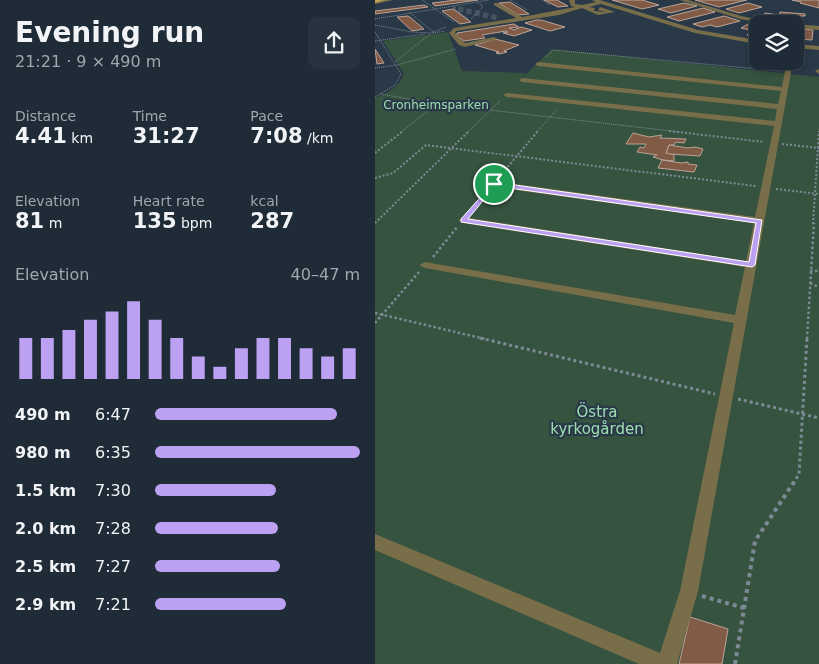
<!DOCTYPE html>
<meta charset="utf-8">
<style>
:root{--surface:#1f2b36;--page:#27333e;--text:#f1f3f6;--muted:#a1a7ad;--line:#3c4751;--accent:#bca0f2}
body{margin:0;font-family:"DejaVu Sans",sans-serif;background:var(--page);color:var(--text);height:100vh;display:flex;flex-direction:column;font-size:19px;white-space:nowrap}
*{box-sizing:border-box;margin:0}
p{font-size:16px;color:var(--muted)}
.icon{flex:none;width:28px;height:28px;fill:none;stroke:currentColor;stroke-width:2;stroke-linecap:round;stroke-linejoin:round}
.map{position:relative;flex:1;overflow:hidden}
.details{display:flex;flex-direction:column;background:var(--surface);width:375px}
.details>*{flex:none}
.controls{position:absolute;left:374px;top:15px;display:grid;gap:10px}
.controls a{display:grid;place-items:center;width:55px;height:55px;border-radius:10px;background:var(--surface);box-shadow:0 2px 8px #0003,0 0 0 1px var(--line);font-size:25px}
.pin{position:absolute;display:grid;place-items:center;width:42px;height:42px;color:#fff;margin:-21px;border:2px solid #fff;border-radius:50%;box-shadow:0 1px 5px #0007}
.round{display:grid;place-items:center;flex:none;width:52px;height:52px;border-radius:10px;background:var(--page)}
.headline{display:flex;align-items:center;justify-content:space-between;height:85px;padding:0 15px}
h1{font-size:28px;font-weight:600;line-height:38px}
.stats{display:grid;grid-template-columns:repeat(3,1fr);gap:8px;height:85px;padding:5px 15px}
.stats div{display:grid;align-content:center}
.stats b{font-size:21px;font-weight:600}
.stats small{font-size:14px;font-weight:400}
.stats p{font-size:14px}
.chart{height:140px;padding:10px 15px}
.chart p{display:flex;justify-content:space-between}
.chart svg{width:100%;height:90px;margin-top:5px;stroke:var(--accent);stroke-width:6}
ul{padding:0 15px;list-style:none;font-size:16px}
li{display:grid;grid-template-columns:80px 60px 1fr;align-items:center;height:38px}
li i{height:12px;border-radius:6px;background:var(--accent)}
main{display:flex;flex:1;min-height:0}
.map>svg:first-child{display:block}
.green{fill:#36533f}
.building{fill:#815b46;stroke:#bba396}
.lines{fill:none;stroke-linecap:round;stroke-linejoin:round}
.minor-tunnel{stroke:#435260;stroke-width:5.5;stroke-dasharray:5.5 3;stroke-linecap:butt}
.path-far4{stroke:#7d8a96;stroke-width:1;stroke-dasharray:1 1;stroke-linecap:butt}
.path-far3{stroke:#7d8a96;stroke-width:2;stroke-dasharray:2 2;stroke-linecap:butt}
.path-far2{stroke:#7d8a96;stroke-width:2.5;stroke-dasharray:2.5 2.5;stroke-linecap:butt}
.path-far1{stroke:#7d8a96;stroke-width:3;stroke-dasharray:3 3;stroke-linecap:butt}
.path{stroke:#7d8a96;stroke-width:4;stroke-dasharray:4 4;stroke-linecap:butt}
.minor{fill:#796e4a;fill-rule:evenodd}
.major{fill:#baa355;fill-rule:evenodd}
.route{fill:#bca0f2;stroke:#fff;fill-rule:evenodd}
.labels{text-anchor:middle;stroke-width:4.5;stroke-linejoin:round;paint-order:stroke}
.far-park-label{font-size:12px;fill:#9edeb1;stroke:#293948}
.park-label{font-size:15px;fill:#9edeb1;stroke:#293948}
</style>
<main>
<section class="details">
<div class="headline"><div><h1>Evening run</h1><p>21:21 · 9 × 490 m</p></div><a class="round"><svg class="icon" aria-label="share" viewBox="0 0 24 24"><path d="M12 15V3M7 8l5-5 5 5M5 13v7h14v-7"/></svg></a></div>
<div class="stats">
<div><p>Distance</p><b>4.41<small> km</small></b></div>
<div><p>Time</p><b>31:27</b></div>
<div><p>Pace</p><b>7:08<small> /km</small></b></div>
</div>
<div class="stats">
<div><p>Elevation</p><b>81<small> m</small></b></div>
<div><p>Heart rate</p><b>135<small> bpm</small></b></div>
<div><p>kcal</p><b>287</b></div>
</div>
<div class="chart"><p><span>Elevation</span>40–47 m</p>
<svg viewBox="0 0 160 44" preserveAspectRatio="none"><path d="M5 44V24M15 44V24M25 44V20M35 44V15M45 44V11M55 44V6M65 44V15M75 44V24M85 44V33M95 44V38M105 44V29M115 44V24M125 44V24M135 44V29M145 44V33M155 44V29"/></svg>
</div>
<ul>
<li><b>490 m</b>6:47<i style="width:89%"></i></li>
<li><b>980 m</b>6:35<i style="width:100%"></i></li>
<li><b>1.5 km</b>7:30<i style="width:59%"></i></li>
<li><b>2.0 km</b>7:28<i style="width:60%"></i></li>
<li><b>2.5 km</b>7:27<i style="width:61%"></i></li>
<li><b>2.9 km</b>7:21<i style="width:64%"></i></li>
</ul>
</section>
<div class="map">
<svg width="444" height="664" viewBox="0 0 444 664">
<rect width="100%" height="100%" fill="#293948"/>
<path class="green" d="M73,32L87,71L151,73L138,87L177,49L444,77V664H0V98C13,93 24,87 29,74L8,41Z"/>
<g class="building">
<polygon points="81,0 103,0 60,6 57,3"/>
<polygon points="169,0 182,0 193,6 183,7"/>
<polygon points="237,0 267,0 284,5 267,9"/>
<polygon points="320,0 372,0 344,7"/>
<polygon points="417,0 444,0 444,8 425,3 426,2"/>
<polygon points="135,2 151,12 154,14 143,15 124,3"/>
<polygon points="309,3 322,6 296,13 283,9"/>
<polygon points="373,3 387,7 364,13 351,9"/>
<polygon points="49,5 53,7 0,14 0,11"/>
<polygon points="328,8 340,12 304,21 292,17"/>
<polygon points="78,9 96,22 85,24 67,11"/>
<polygon points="405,12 430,14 430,16 423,16 422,18 398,16 397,19 388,18 390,13 404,15"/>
<polygon points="33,16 36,18 49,29 37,31 22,17"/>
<polygon points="349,16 365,21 342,27 335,25 327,27 318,24"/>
<polygon points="161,20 166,20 190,27 175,31 150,23"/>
<polygon points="375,23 382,25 382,37 372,35 379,31 366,28"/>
<polygon points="139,24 144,27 134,28 139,30 146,27 157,30 139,36 128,33 133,32 131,31 107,35 110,38 89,41 82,36 82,33"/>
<polygon points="420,28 438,30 437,40 420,39"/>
<polygon points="120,39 144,45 129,51 132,52 124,54 121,53 124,52 100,45"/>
<polygon points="0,49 9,63 2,64"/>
<polygon points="258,133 274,137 287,135 285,138 311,139 309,143 301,142 299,145 294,145 291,153 299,154 299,161 288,160 278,157 282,155 262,152 265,147 269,148 271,144 251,144"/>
<polygon points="294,145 313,148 320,147 328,149 325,156 295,154 291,153"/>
<polygon points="287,160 306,163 313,162 313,164 322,165 319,172 283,168"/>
<polygon points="315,617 353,629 347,664 304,664"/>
</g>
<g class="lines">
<polyline class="minor-tunnel" points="83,9 123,18"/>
<g class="path-far4">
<polyline points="47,0 79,22"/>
<polyline points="136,0 152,10"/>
<polyline points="167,0 175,5"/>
<polyline points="78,6 81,8 78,8 93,19"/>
<polyline points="34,12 58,32"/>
<polyline points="0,19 114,0"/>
<polyline points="96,19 107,8 107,5 103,3"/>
<polyline points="0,25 37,32 56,33 71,27"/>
<polyline points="0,32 26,74 20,85 0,97"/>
<polyline points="58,33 70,31"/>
<polyline points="0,41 50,34"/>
<polyline points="171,57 178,50 405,71"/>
<polyline points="20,62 55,34"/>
<polyline points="0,68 22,65 81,49"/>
<polyline points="6,94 62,104 305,132"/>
<polyline points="26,132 62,104"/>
<polyline points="93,132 126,100"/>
<polyline points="162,132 183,108"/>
<polyline points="444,132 444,128"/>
</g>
<g class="path-far3">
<polyline points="294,131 389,142"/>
<polyline points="407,144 444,148"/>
<polyline points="0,153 28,131"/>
<polyline points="125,176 163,131"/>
<polyline points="0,178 18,173 51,145 381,186"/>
<polyline points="401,189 444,194"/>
<polyline points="95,213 114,190"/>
<polyline points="0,223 94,131"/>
<polyline points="438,224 444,131"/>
</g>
<g class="path-far2">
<polyline points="58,257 83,226"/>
<polyline points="435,271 444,271"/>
<polyline points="435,283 444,287"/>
<polyline points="0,313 110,339"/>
<polyline points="0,323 44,272"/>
<polyline points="432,339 439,223"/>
</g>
<g class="path-far1">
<polyline points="105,338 340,394"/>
<polyline points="363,399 444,418"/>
<polyline points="418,484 424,474 432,338"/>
</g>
<g class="path">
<polyline points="327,596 369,608"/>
<polyline points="360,664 380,541 419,482"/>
</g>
<g class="minor">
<polygon points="0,0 18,0 0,4"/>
<polygon points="194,0 200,0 200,4 207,5 221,2 217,0 225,0 323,30 382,40 382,44 320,33 226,4 214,7 220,8 219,11 231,12 223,10 225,7 240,12 223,15 207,8 184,15 81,31 80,33 90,43 119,37 122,39 90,47 84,45 74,33 79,28 141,18 119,5 119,3 123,3 147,17 200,7 196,6"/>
<polygon points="305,0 313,0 366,16 406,24 393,24 365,19"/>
<polygon points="420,24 444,26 444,30 420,28"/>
<polygon points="420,44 444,46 444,50 420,48"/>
<polygon points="412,61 418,61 323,591 302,664 264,664 0,550 0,534 285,653 305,591 359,323 50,268 44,265 50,262 360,315 370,267 88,223 83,220 88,217 371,261 379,223 119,187 114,184 119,181 380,217 399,126 132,97 128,95 132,93 400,121 402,109 147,82 144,80 147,78 403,104 406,91 163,66 160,64 163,62 407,87"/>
<polygon points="444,69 444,74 440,71"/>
</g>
<polygon class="major" points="0,0 10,0 0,3"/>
</g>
<path class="route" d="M119,182L387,220L380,265L377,267L86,222V219ZM120,186L381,223L374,262L93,219Z"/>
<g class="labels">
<g class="far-park-label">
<text x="61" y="109">Cronheimsparken</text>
</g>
<g class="park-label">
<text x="222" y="417">Östra<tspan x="222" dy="17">kyrkogården</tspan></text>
</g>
</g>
</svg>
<div class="controls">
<a><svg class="icon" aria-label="layers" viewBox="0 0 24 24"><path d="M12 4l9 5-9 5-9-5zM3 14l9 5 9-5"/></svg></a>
</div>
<div class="pin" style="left:119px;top:184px;background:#1e9e55"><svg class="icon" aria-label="arrive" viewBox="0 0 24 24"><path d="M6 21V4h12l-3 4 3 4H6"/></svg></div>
</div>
</main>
